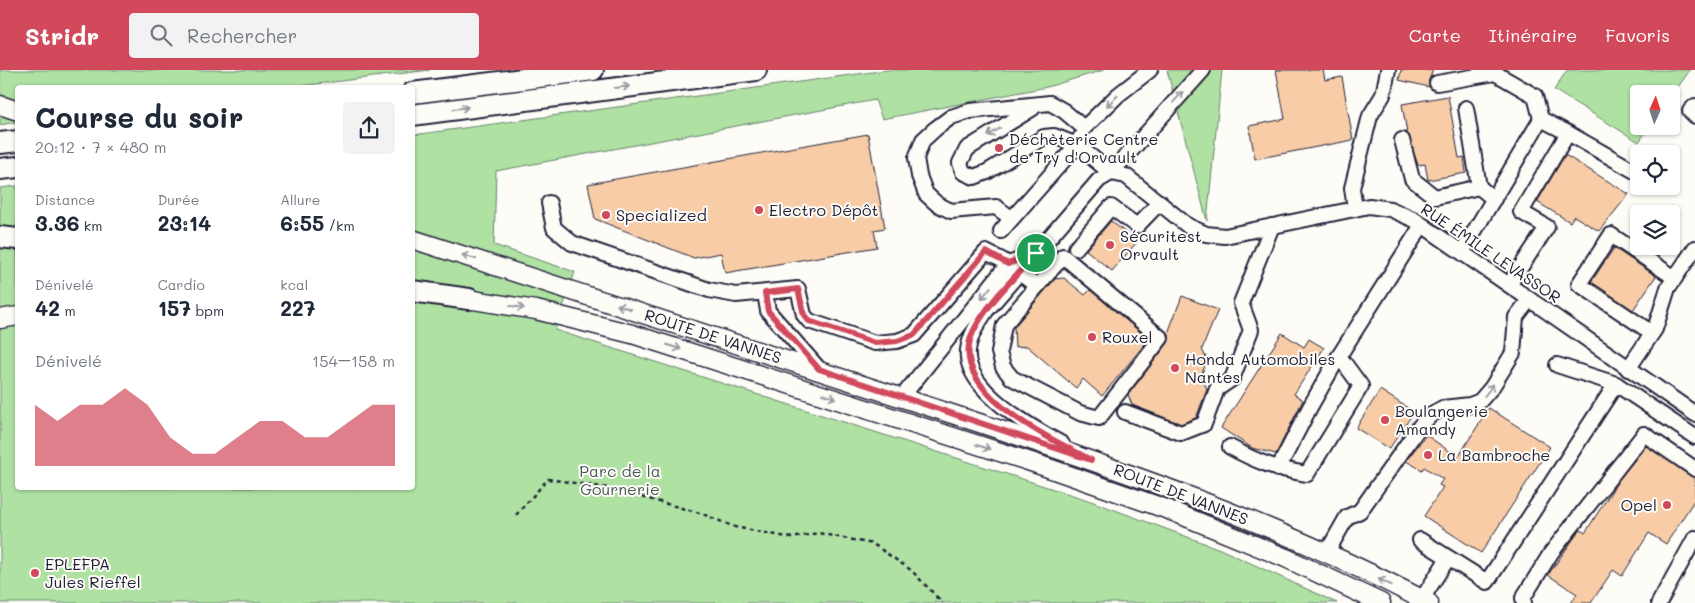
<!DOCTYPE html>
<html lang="fr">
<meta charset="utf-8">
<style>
:root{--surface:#fff;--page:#f2f2f3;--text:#1f2937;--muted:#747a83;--accent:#d1495b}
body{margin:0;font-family:Mali,sans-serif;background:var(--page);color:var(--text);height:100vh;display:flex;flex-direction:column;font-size:19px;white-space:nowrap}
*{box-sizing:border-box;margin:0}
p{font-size:16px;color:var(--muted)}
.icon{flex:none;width:28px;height:28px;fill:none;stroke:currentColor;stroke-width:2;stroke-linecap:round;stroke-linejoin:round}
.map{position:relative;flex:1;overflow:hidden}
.side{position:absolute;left:15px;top:15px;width:400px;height:405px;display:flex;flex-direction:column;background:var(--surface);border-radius:5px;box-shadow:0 1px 4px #0004}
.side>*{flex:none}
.needle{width:32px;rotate:3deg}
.tools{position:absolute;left:1630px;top:15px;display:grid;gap:10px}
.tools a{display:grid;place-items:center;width:50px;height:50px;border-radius:5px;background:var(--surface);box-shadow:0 1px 4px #0004;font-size:25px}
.pin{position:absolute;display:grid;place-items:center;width:42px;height:42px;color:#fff;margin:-21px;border:2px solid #fff;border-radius:50%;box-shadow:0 1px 5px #0007}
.round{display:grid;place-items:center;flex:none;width:52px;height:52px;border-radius:5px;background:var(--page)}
.overview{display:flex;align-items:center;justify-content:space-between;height:85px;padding:0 20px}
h1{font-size:28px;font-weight:700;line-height:38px}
.figures{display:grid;grid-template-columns:repeat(3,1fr);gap:8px;height:85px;padding:5px 20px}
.figures div{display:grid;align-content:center}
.figures b{font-size:21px;font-weight:700}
.figures small{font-size:14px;font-weight:400}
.figures p{font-size:14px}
.chart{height:140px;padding:10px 20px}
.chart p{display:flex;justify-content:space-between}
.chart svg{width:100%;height:90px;margin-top:5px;fill:var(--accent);opacity:.7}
header{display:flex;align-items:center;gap:30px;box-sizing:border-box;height:70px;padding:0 25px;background:var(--accent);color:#fff}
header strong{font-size:24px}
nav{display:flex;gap:28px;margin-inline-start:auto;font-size:18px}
.search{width:350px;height:45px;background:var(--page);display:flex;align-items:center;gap:12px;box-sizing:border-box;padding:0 18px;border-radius:5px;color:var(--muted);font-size:19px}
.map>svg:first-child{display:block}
.green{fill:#aee1a2;stroke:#68826e}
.building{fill:#f7cca6;stroke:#22223b}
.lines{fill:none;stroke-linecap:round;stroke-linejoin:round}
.minor-casing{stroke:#22223b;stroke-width:18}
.major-casing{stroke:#22223b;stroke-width:21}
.highway-casing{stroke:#22223b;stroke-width:24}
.path{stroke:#22223b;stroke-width:2.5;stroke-dasharray:4 4;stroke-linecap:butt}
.minor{stroke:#fdfcf7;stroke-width:14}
.major{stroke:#fdfcf7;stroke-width:18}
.highway{stroke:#fdfcf7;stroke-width:20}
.oneway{stroke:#9a9aa2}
.route-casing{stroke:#fff;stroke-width:10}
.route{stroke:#d1495b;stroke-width:6}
.poi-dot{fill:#d1495b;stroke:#fdfcf7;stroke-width:2}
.labels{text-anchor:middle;stroke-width:4;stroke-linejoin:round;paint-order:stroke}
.poi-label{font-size:16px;fill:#22223b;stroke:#fdfcf7;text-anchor:start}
.street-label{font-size:16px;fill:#22223b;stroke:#fdfcf7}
.park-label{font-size:16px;fill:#4c5b5a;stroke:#fdfcf7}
</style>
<header>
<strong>Stridr</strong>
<div class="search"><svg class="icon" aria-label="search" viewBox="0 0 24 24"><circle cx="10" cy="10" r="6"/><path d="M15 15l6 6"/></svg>Rechercher</div>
<nav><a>Carte</a><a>Itinéraire</a><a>Favoris</a></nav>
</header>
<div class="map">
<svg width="1695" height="533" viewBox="0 0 1695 533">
<rect width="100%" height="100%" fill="#fdfcf7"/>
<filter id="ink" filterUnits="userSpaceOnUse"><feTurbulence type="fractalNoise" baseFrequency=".02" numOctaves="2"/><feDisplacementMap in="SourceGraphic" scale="10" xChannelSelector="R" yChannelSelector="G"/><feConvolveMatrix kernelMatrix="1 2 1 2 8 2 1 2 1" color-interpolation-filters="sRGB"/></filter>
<g filter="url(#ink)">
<g class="green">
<polygon points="0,0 430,0 284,18 18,18 17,52 0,55"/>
<polygon points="887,0 1104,0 1047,17 882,49 875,30 496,101 494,175 575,202 555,260 1088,430 1220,479 1337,533 0,533 0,118 17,116 18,418 412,418 413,65"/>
<polygon points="1167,0 1222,0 1207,151"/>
<polygon points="1567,0 1690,0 1671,27 1671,24 1639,24 1639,56 1650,56 1639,72 1554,20"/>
</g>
<g class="building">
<polygon points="1276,0 1323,0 1325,10 1342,7 1353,70 1255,89 1249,56 1285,49"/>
<polygon points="1401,0 1433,0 1429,10 1429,17 1399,10"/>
<polygon points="1448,26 1459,88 1464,87 1466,103 1428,110 1425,94 1418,95 1407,63 1402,34"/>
<polygon points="868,64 885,158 874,160 877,177 725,203 721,183 694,188 595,149 588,114"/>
<polygon points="1565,85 1629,124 1599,161 1574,146 1570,152 1537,132"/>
<polygon points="1111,151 1137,172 1112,201 1086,180"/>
<polygon points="1614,178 1656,206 1633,240 1591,212"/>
<polygon points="1064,208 1085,225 1090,220 1149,269 1102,326 1083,309 1076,318 1027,276 1015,277 1014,257 1055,209"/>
<polygon points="1182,226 1218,240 1202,279 1207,290 1201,306 1207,319 1196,348 1181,354 1132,335 1128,325 1168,273 1168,263"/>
<polygon points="1282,263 1304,277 1309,269 1324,278 1294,324 1303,330 1276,384 1252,378 1221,358"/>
<polygon points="1380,320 1414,342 1389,379 1356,358"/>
<polygon points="1489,338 1550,377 1481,483 1424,446 1443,417 1439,415 1443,409 1424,397 1422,400 1406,391 1426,365 1458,387"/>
<polygon points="1646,376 1695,408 1695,429 1666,474 1649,463 1622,506 1613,500 1591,533 1571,533 1577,524 1548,505 1577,464 1581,460 1585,463 1620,408"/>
</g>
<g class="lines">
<g class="minor-casing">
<g id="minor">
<polyline points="1437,13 1495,3 1535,26 1541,49 1568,63"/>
<polyline points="1695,36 1690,41 1695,46"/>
<polyline points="1033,38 967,79 960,93 963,102 974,107 987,102 1044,67 1054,66 1077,75 1080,68"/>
<polyline points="1466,38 1479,117"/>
<polyline points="1402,70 1412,109 1435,127 1479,117 1494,129"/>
<polyline points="549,133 554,158 572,173 709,220 736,225 798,219 804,245 809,251 875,273 897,271 914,265 986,182 1002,190 1037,216"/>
<polyline points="1355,139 1352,118 1370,46 1383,25 1388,0"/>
<polyline points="1011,148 996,137 951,141 937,134 926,124 919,106 916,88 923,70 935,59 951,47 970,41 1050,33 1064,41 1084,58 1118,25 1150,0"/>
<polyline points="1001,161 1077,75 1111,103 1126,106 1188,156 1206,164 1225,166 1369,136 1390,139 1415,150 1695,344"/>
<polyline points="1076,178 1111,137 1137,156 1160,132"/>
<polyline points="1462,182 1541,49"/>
<polygon points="1063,186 1161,268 1099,348 1080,343 1012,308 1003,297 999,282 1004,255"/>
<polyline points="1509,215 1547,157 1521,142 1568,63 1638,103"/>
<polyline points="765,223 768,241 819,299"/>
<polyline points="1652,263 1579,214 1611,165 1675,208"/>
<polyline points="1557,295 1616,314"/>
<polyline points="1628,299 1655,259 1668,218 1695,178"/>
<polyline points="902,327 1008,194 1017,191"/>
<polyline points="1125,342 1181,363 1204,354 1217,319 1232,309 1251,260 1241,233 1272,156"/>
<path d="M1062,374C1032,358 963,319 968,280C970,265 978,253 986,241L1099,110L1111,103L1203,0"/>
<path d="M1230,377C1257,392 1276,399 1307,404L1361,316L1339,286L1422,155"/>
<polyline points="1278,399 1310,337 1339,286"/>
<polyline points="1420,470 1487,512 1616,314 1695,367"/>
<polyline points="1326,484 1347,447 1360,441 1420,356 1432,344 1443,338 1470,335 1480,331 1492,317 1513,283 1516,247 1529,230"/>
<polyline points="1422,529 1448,488"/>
<polyline points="1524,533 1523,528 1551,483 1644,364 1695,399"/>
<polyline points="1659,533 1695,468"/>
</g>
</g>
<g class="major-casing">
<g id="major">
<polyline points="0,35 18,41"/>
<path d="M412,169C593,227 774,285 955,345C1117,398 1278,453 1429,533"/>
<polyline points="455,227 536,240 632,264 1034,393 1169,440 1286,488 1381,533"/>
<polyline points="0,249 18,246"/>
</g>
</g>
<g class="highway-casing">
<g id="highway">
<polyline points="412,23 593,0"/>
<polyline points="412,45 756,0"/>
<polyline points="0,73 18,71"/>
<polyline points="0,99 18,97"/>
<polyline points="0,167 18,169"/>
<polyline points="412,221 469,229"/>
</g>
</g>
<g class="path">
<polyline points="516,445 548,409 608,418 700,443 735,457 792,468 818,463 873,474 911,500 937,527 934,533"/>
<polyline points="937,527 943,533"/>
</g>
<use href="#minor" class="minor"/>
<use href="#major" class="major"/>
<use href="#highway" class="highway"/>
</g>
<defs><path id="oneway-shaft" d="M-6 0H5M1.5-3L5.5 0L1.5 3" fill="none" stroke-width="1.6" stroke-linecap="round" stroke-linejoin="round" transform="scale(1.25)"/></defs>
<g class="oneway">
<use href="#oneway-shaft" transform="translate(622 17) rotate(-7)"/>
<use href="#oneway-shaft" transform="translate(1178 27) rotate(-48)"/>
<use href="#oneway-shaft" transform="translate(1112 31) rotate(136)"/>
<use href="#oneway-shaft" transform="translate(461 38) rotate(-7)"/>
<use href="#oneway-shaft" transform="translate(994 62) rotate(148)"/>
<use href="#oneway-shaft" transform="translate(469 187) rotate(-162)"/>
<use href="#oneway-shaft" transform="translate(986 223) rotate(129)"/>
<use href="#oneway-shaft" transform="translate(517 237) rotate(10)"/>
<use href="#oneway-shaft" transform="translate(624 237) rotate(-162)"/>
<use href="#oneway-shaft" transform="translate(674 277) rotate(18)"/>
<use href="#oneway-shaft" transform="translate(1489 320) rotate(-53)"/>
<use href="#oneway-shaft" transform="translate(829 326) rotate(18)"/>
<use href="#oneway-shaft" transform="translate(983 377) rotate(18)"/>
<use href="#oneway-shaft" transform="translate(1385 512) rotate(-154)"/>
</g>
</g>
<g class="lines" filter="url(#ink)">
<g class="route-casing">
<path id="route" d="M986,182L1008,194L1036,183C1015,208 989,231 974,260C943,320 1050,368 1091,390L819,299L768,241L765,223L798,219L804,245L809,251L875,273L897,271L914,265Z"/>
</g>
<use href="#route" class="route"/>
</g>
<g class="poi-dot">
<circle cx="999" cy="78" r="5"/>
<circle cx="759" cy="140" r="5"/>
<circle cx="606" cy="145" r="5"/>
<circle cx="1110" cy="175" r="5"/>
<circle cx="1092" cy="267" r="5"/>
<circle cx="1175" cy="298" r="5"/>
<circle cx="1385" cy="350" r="5"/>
<circle cx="1428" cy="385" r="5"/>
<circle cx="1667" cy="435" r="5"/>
<circle cx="35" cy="503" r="5"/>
</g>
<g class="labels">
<g class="poi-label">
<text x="1009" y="75">Déchèterie Centre<tspan x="1009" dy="18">de Try d'Orvault</tspan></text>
<text x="769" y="146">Electro Dépôt</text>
<text x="616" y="151">Specialized</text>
<text x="1120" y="172">Sécuritest<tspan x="1120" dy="18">Orvault</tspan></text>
<text x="1102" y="273">Rouxel</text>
<text x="1185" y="295">Honda Automobiles<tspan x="1185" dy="18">Nantes</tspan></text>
<text x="1395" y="347">Boulangerie<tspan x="1395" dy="18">Amandy</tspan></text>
<text x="1438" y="391">La Bambroche</text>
<text x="1657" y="441" text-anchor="end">Opel</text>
<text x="45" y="500">EPLEFPA<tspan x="45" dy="18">Jules Rieffel</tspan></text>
</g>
<g class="street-label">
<text transform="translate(1491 183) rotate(34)" y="6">RUE ÉMILE LEVASSOR</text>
<text transform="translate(713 266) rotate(18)" y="6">ROUTE DE VANNES</text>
<text transform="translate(1181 424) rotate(21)" y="6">ROUTE DE VANNES</text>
</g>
<g class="park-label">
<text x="620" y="407">Parc de la<tspan x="620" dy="18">Gournerie</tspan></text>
</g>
</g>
</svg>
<div class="tools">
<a><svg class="needle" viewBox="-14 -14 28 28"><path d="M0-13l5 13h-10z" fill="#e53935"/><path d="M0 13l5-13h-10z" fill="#747a83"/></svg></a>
<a><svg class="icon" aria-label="locate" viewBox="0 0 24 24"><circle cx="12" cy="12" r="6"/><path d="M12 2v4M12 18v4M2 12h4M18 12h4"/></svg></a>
<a><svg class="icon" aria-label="layers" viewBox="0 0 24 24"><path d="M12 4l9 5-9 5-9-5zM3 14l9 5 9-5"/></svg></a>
</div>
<div class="pin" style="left:1036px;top:183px;background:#1e9e55"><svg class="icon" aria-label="arrive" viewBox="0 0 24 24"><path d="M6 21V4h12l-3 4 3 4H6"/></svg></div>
<section class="side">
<div class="overview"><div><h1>Course du soir</h1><p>20:12 · 7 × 480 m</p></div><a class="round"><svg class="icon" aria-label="share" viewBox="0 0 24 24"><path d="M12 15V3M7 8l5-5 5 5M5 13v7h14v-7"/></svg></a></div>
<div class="figures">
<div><p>Distance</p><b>3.36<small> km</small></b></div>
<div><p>Durée</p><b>23:14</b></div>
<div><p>Allure</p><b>6:55<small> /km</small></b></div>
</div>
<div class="figures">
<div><p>Dénivelé</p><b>42<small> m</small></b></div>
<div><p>Cardio</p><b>157<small> bpm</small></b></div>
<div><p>kcal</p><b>227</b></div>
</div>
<div class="chart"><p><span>Dénivelé</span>154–158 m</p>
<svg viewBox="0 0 160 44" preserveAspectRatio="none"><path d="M0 44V14L10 22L20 14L30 14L40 6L50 14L60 30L70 38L80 38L90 30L100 22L110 22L120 30L130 30L140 22L150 14L160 14V44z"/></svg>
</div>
</section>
</div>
